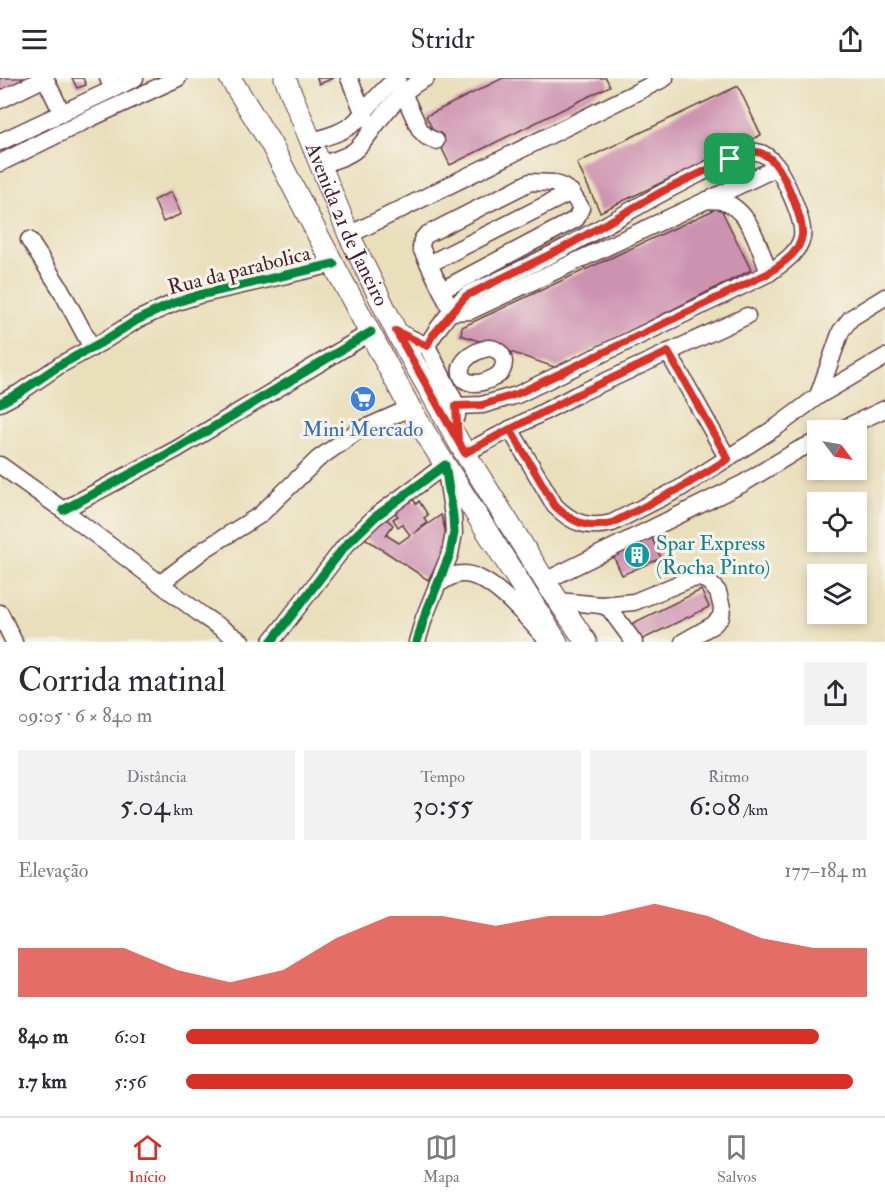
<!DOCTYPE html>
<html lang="pt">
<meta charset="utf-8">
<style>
:root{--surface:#fff;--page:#f2f2f3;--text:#2b2b33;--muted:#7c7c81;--line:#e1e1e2;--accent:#d93025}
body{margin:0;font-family:"IM FELL Double Pica",serif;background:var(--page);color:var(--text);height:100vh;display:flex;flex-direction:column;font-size:22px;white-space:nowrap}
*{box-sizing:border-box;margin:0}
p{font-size:20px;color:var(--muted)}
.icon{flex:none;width:33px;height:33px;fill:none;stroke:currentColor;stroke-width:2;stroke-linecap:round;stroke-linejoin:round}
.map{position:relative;height:564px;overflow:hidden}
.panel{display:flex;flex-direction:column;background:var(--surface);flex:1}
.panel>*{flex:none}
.needle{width:39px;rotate:122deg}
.fabs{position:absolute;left:807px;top:342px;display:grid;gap:12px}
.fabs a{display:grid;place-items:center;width:60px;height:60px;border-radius:0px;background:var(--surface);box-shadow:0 3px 9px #0003;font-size:30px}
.pin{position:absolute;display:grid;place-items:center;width:51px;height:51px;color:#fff;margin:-26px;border-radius:12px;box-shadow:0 3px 9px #0006}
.round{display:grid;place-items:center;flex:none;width:63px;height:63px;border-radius:0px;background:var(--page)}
.head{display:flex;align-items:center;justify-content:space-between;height:102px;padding:0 18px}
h1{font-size:33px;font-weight:600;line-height:45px}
.metrics{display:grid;grid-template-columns:repeat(3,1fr);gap:9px;height:102px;padding:6px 18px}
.metrics div{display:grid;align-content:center;border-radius:0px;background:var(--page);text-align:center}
.metrics b{font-size:30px;font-weight:600}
.metrics small{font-size:16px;font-weight:400}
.metrics p{font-size:16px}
.chart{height:168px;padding:12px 18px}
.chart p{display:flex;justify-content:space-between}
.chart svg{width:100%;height:108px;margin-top:6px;fill:var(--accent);opacity:.7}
ul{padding:0 18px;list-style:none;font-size:20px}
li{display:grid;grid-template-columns:96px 72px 1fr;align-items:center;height:45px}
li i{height:15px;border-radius:8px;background:var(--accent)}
header{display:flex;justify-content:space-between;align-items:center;height:78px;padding:0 18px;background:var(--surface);font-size:27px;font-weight:600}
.tabs{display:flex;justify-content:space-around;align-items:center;height:84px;border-top:2px solid var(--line);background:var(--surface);font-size:16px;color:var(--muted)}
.tabs a{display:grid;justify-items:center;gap:3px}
.tabs .active{color:var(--accent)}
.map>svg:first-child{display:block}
.building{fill:#cd92b0}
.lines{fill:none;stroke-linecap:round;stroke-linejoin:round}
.minor-casing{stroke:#623c41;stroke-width:19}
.major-casing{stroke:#623c41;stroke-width:23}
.minor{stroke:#fff;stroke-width:16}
.major{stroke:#fff;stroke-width:21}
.cycleway-casing{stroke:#f7f3e8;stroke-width:13}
.cycleway{stroke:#00873e;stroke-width:9}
.route-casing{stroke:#fff;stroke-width:12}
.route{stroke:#d93025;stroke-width:8}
.labels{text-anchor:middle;stroke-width:6;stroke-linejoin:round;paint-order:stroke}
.street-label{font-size:21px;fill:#4a1f2b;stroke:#f7f3e8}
.shop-label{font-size:21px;fill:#366cbe;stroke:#f7f3e8}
.culture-label{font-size:21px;fill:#0d838f;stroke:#f7f3e8;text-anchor:start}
</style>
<header><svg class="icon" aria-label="menu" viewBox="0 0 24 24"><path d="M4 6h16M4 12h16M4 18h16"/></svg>Stridr<svg class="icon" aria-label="share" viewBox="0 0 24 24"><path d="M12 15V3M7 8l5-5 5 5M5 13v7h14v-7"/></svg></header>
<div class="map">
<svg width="885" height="564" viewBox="0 0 885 564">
<rect width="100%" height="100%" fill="#f7f3e8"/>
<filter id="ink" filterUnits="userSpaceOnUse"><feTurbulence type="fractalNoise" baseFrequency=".0167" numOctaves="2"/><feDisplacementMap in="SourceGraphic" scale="12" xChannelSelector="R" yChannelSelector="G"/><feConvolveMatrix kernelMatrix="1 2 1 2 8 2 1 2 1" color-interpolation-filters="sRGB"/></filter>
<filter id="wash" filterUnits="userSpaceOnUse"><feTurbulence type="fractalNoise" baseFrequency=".008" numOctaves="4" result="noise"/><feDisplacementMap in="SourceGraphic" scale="24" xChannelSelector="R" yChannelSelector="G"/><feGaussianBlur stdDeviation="1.35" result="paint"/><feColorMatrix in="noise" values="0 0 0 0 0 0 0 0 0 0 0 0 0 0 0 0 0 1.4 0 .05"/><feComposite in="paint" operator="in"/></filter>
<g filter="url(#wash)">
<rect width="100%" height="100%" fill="#e9dfbb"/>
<g id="blocks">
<g class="building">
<polygon points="0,0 30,0 0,15"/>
<polygon points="72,0 83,0 86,7 77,10"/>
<polygon points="317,0 334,0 319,6"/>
<polygon points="503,0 606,0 610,8 450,87 426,38"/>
<polygon points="738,8 761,57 600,134 577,85"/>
<polygon points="171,114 181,136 163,144 154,122"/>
<polygon points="720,129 751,192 557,290 461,257 462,249"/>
<polygon points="411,418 416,426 419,423 428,437 424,440 427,445 413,456 441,437 449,466 428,502 363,459 383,438 393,447 386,457 399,465 410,457 402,446 398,449 393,441 398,438 392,431"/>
<polygon points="651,458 661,480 622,497 612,475"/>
<polygon points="701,512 709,529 637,564 629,547"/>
</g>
</g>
</g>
<g filter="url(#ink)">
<use href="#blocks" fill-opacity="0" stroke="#623c41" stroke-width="1.5"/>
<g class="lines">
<g class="minor-casing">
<g id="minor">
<polyline points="349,0 366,41"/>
<polyline points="113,11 135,0"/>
<polyline points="403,15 420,52 427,59 436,63"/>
<polyline points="0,22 45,0 62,35"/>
<polyline points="0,64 113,11 108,0"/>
<path d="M310,64C325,59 342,55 354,45C369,30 380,12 398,0"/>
<polyline points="0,85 91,40 178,0"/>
<path d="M320,87C331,83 345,80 354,73C363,66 369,56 375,48C389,29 405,10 426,0"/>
<polyline points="708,122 778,89"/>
<polyline points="349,157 665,0"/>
<polyline points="29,162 60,210 92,270"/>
<polyline points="429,186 571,114"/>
<polyline points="442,212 576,141 581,130 571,114 563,109 553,105 530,104 426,157 422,162 421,170 452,234"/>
<path d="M452,234L470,233L707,122C711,123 717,122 721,123C751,131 759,170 769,195"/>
<polyline points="396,253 427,268 457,328 457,338"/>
<path d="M427,268C434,255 454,227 466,218C474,212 486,209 495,204C518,193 541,182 564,170C609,146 653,118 699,96C715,88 731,78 749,74C757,73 764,75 770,81C782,92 805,143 802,159C798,176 782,185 769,195L517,317L482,327L457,328"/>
<path d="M488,270C496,270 503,275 504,284C504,291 500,296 495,299C457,320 445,280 488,270Z"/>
<polyline points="668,274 728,381"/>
<polyline points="818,318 841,253 851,240 885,219"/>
<polyline points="0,325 19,315 60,287 102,264 137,242 174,225 199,217 334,186"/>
<path d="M510,351L555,428C572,445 588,451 612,445L679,411L778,348L818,318L885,279"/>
<polyline points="840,352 885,331"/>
<polyline points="465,375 576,317 747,238"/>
<polyline points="0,387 63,432 203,538 242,564"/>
<polyline points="63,432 177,371 371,254"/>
<polyline points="545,503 742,406 798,372 818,363"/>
<polyline points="161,505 205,471 260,437 318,381 356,354 410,330"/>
<path d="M437,507C445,502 452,496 462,496C491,495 530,544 549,564"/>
<polyline points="558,523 601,527 609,530 634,564"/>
<polyline points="601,527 634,524 688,502 699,500 708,503 718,514 722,530 721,539 713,547 683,564"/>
<polyline points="0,535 14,564"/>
<polyline points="271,564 345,468 375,439 445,387 453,438 454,455 450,476 424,540 417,564"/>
</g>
</g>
<g class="major-casing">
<g id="major">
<polyline points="230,0 271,66 319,159 410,330 445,387 557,564"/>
<path id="s1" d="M285,0L349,157L396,253L465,375L545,503L586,564"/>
</g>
</g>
<use href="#minor" class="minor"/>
<use href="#major" class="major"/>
<g class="cycleway-casing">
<g id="cycleway">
<polyline points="0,325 19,315 60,287 102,264 137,242 174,225 199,217 334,186"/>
<polyline points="63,432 177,371 371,254"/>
<polyline points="271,564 345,468 375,439 445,387 453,438 454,455 450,476 424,540 417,564"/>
</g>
</g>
<use href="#cycleway" class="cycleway"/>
</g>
</g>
<g class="lines" filter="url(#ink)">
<g class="route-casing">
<path id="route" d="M730,81L663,113L565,169L466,218L432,258L427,268L396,253L458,363L465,375L510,351L555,428C573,445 588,451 612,445L679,411L728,381L668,274L576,317L465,375L458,363L456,328L482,327L517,316L769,195C782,185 800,175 802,157C804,143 787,104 779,91C775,85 769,78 761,75C751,71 740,77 730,81"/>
</g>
<use href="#route" class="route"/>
</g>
<defs>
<g id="supermarket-disc" transform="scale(1.35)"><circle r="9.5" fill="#3f7fe0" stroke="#f7f3e8"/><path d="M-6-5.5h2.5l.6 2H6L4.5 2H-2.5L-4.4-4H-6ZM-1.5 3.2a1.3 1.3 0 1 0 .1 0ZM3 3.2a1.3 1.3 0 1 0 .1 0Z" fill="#fff"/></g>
<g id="building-disc" transform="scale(1.35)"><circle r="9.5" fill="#0f9aa8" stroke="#f7f3e8"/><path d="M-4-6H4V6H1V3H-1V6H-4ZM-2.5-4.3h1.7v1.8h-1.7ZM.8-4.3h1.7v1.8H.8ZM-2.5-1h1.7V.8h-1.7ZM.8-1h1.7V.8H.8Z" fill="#fff"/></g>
</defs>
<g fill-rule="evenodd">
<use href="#supermarket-disc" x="363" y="321"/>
<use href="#building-disc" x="637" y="477"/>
</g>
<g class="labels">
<g class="street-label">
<text dy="7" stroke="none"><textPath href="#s1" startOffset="159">Avenida 21 de Janeiro</textPath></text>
<text transform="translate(239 192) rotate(-14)" y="7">Rua da parabolica</text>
</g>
<g class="shop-label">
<text x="363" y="358">Mini Mercado</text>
</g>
<g class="culture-label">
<text x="656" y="472">Spar Express<tspan x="656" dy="24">(Rocha Pinto)</tspan></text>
</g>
</g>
</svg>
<div class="fabs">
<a><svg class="needle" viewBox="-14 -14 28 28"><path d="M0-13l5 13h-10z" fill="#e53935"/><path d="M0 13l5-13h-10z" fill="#7c7c81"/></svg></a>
<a><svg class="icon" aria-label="locate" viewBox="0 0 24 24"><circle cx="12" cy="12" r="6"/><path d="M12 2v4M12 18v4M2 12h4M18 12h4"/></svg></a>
<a><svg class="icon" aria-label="layers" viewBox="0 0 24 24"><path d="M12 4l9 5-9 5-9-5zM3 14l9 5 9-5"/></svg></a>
</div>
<div class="pin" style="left:730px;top:81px;background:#1e9e55"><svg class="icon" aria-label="arrive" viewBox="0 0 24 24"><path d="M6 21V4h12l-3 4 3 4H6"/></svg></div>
</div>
<section class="panel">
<div class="head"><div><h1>Corrida matinal</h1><p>09:05 · 6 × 840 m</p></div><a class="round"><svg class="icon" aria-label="share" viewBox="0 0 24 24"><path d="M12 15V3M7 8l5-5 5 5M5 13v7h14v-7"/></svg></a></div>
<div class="metrics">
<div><p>Distância</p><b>5.04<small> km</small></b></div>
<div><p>Tempo</p><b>30:55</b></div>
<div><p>Ritmo</p><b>6:08<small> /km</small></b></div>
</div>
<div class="chart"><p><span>Elevação</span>177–184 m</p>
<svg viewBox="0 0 160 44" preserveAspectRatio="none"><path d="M0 44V24L10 24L20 24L30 33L40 38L50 33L60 20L70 11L80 11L90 15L100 11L110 11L120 6L130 11L140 20L150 24L160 24V44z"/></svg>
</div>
<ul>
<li><b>840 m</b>6:01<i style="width:93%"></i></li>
<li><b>1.7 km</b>5:56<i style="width:98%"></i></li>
</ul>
</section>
<nav class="tabs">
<a class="active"><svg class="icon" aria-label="home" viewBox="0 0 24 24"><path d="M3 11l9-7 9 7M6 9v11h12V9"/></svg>Início</a>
<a><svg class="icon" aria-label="map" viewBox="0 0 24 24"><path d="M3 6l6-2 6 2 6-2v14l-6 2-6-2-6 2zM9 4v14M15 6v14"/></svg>Mapa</a>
<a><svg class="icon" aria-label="saved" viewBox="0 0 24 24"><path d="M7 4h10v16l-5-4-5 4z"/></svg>Salvos</a>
</nav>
